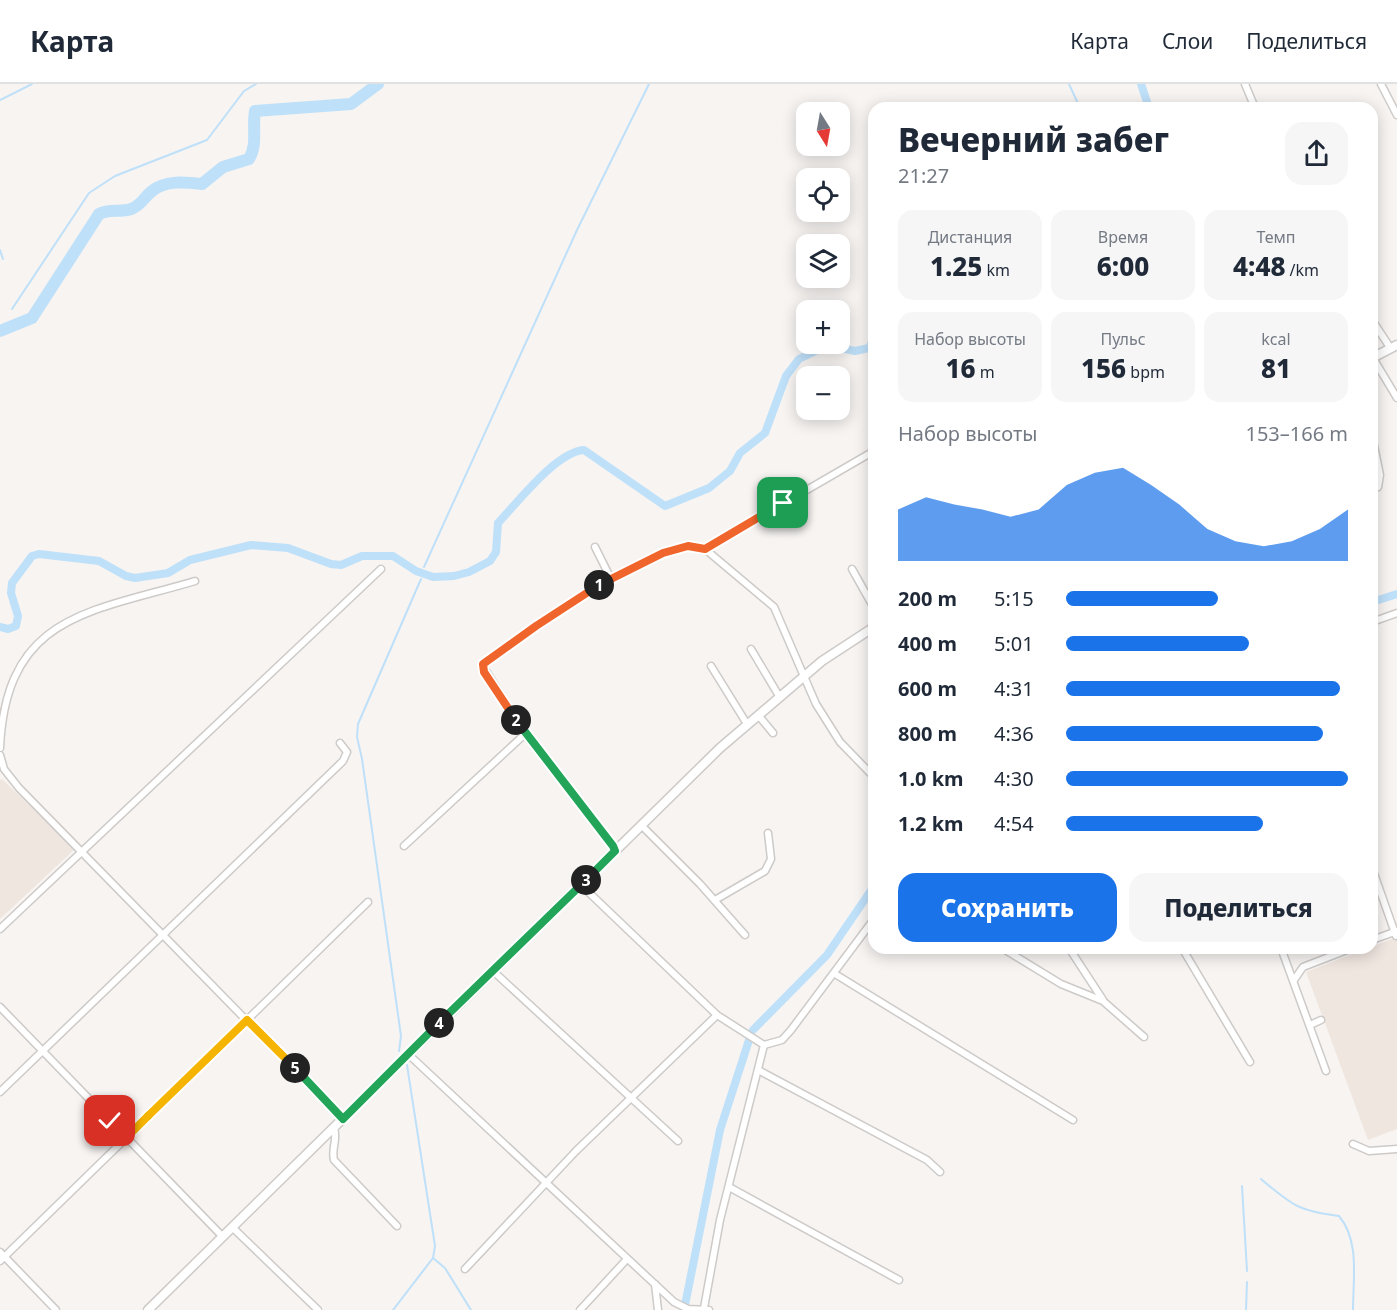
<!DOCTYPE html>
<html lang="ru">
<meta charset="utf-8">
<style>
:root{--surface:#fff;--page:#f6f6f7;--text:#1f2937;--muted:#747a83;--line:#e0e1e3;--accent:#1a73e8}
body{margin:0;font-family:"Noto Sans",sans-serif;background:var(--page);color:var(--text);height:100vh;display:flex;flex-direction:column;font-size:22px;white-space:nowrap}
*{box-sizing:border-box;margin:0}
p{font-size:20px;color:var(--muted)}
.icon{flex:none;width:33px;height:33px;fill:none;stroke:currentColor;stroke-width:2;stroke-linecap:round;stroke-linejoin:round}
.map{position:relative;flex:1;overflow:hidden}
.details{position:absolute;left:868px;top:18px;width:510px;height:852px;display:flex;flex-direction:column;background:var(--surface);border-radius:18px;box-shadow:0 3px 15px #0003}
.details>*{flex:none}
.needle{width:39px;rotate:169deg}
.controls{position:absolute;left:796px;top:18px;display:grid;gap:12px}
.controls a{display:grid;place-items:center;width:54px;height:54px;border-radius:12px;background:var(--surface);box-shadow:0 3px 15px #0003;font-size:30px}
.pin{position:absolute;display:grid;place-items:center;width:51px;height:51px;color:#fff;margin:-26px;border-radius:12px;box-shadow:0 3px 9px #0006}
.km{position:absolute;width:30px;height:30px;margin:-15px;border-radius:50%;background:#222;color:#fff;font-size:16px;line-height:30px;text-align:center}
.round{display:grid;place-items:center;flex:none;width:63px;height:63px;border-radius:18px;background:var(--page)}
.summary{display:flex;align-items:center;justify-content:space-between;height:102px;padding:0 30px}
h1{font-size:33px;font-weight:800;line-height:45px}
.metrics{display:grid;grid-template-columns:repeat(3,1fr);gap:9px;height:102px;padding:6px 30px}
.metrics div{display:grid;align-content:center;border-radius:15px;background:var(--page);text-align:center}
.metrics b{font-size:26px;font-weight:800}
.metrics small{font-size:16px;font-weight:400}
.metrics p{font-size:16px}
.chart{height:168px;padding:12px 30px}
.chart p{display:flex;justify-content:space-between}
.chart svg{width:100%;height:108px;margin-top:6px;fill:var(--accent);opacity:.7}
.primary-button{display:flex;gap:12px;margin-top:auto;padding:12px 30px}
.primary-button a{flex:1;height:69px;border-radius:18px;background:var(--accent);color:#fff;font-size:24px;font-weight:800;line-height:69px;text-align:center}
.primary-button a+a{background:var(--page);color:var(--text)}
ul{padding:0 30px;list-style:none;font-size:20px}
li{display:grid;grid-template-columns:96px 72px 1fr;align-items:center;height:45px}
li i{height:15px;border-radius:8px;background:var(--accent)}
header{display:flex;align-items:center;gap:36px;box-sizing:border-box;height:84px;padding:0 30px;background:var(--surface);border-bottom:2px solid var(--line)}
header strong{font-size:28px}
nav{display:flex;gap:33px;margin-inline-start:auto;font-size:21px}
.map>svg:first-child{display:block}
.built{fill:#f0e6e0}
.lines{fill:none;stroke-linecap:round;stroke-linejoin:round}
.stream{stroke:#bfe0f9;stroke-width:2}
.canal{stroke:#bfe0f9;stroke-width:8}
.river{stroke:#bfe0f9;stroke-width:12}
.minor-casing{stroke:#cdcac8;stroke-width:9}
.secondary-casing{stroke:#cdcac8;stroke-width:11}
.minor{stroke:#fff;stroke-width:6}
.secondary{stroke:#fff;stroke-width:8}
.split-1-casing{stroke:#fff;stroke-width:12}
.split-2-casing{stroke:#fff;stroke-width:12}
.split-3-casing{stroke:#fff;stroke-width:12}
.split-4-casing{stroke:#fff;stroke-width:12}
.split-5-casing{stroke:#fff;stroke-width:12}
.split-6-casing{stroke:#fff;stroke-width:12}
.split-7-casing{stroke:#fff;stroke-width:12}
.split-1{stroke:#f0652b;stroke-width:8}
.split-2{stroke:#f0652b;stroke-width:8}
.split-3{stroke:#22a559;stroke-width:8}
.split-4{stroke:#22a559;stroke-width:8}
.split-5{stroke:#22a559;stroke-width:8}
.split-6{stroke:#f5b400;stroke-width:8}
.split-7{stroke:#f5b400;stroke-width:8}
</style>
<header>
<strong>Карта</strong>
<nav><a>Карта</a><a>Слои</a><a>Поделиться</a></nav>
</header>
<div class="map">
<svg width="1397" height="1226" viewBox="0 0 1397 1226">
<rect width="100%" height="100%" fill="#f7f4f2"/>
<g class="built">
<polygon points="2,695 75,765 0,835 0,696"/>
<polygon points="1397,853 1397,1045 1368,1056 1306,888"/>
</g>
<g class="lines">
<g class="stream">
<polyline points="1069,0 1080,24"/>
<polyline points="0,16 32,0"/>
<polyline points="0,166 3,175"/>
<polyline points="12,225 89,109 115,92 207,56 244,7 256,0"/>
<polyline points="424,483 577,146 649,0"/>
<polyline points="399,967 401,952 362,675 357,653 358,640 421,495"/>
<path d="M1261,1095C1292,1121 1298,1127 1339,1132C1360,1157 1353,1195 1353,1226"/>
<polyline points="1242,1102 1247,1187"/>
<polyline points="433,1174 445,1184 471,1226"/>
<polyline points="393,1226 433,1174 435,1162 407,981"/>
<polyline points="1246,1226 1247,1198"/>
</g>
<g class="canal">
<polyline points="1141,0 1149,24"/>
<polyline points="1372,518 1397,510"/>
<path d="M0,543L8,545L16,542L18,532L11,509L12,499L32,472L39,470L99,477L126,492L135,494L168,489L190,476L251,461L288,464L331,480L341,481L362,472H393L416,487L433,493L454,492L469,488L490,477L496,468L498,439C518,418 556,368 584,366L665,422L709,404L730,387L740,369L765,349L786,292L799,275L828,261L855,267L869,264L874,254"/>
<polyline points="753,946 827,871 874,802"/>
<polyline points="684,1226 720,1046 750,953"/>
</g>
<path class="river" d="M0,247L32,234L99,130C110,124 119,129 131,125C142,121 143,114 152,107C166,96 185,98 202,100L223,83L249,75C258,60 252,44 255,27L351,20L378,0"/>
<g class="minor-casing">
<g id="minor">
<polyline points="1245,0 1255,24"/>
<polyline points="1381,0 1397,31"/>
<polyline points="1372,236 1391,265"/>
<polyline points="1373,274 1397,314"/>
<polyline points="1372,352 1380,391 1378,403"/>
<polyline points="595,463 611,495"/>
<polyline points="705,465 874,367"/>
<polyline points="852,485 874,524"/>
<polyline points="1372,538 1397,529"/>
<polyline points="751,565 779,612"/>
<polyline points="711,582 747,640"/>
<polyline points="758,631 773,649"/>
<path d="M0,664C6,530 91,528 195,497"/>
<polyline points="0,671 4,685 19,704 343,1035"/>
<polyline points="641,741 700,800 745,851"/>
<polyline points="404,762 525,650"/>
<polyline points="615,767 610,757 525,650 483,582 502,566 589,506 663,469 688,462 705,465 774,523 816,620 840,658 874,693"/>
<polyline points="1372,784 1396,852"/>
<polyline points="581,801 717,931 764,961 782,956 791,946 874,835"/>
<polyline points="715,816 765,787 771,775 768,749"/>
<polyline points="0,845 381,485"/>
<polyline points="1372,856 1397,847"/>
<polyline points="1002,864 1061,900 1103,917 1144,953"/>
<polyline points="1069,864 1103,916"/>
<polyline points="1182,864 1250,978"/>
<polyline points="1281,864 1326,987"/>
<polyline points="493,887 678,1057"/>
<polyline points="835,890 1073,1036"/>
<polyline points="1294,896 1303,883 1352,864"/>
<polyline points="0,923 223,1153"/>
<polyline points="1310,941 1321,936"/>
<polyline points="408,970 674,1218 688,1225 709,1226"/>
<polyline points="758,986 927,1076 940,1088"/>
<polyline points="0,1008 343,677 347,668 340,659"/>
<path d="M334,1044C338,1056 331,1064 334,1076L397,1142"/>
<polyline points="1353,1060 1369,1067 1397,1065"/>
<polyline points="729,1103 899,1196"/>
<polyline points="232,1143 318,1226"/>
<polyline points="0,1168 56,1226"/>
<polyline points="0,1177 368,818"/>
<polyline points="465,1185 576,1067 717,931"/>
<polyline points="655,1200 658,1226"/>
<polyline points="704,1224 720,1136 764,961"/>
<polyline points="580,1226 627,1175"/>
</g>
</g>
<g class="secondary-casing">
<g id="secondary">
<polyline points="1372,274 1397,261"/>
<polyline points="148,1226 720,664 822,577 874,543"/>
</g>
</g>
<use href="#minor" class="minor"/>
<use href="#secondary" class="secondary"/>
</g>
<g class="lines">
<g class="split-1-casing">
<polyline id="split-1" points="599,501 663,469 688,462 705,465 783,419"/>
</g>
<g class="split-2-casing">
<polyline id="split-2" points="516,636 484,588 483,580 536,542 599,501"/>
</g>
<g class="split-3-casing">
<polyline id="split-3" points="516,636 613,762 615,767 586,796"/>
</g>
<g class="split-4-casing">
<polyline id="split-4" points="439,939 586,796"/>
</g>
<g class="split-5-casing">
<polyline id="split-5" points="295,984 343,1035 439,939"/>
</g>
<g class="split-6-casing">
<polyline id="split-6" points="148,1032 247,936 295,984"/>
</g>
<g class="split-7-casing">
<polyline id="split-7" points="110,1037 126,1054 148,1032"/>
</g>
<use href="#split-1" class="split-1"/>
<use href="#split-2" class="split-2"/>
<use href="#split-3" class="split-3"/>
<use href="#split-4" class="split-4"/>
<use href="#split-5" class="split-5"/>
<use href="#split-6" class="split-6"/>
<use href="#split-7" class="split-7"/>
</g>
</svg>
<div class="controls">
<a><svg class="needle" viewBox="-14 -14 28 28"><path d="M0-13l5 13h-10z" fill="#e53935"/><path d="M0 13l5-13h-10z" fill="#747a83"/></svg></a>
<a><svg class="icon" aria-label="locate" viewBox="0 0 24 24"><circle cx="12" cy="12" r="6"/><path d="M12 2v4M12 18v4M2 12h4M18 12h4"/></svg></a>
<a><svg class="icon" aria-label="layers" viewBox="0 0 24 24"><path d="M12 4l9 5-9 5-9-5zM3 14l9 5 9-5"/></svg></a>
<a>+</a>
<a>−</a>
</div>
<div class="pin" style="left:783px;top:419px;background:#1e9e55"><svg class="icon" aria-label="arrive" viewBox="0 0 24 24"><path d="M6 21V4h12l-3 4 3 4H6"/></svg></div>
<div class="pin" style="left:110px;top:1037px;background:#d93025"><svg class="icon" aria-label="check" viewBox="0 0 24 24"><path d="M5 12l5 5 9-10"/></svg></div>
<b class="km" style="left:599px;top:501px">1</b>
<b class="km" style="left:516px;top:636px">2</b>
<b class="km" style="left:586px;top:796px">3</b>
<b class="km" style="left:439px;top:939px">4</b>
<b class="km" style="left:295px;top:984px">5</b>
<section class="details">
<div class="summary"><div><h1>Вечерний забег</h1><p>21:27</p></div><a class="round"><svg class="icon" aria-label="share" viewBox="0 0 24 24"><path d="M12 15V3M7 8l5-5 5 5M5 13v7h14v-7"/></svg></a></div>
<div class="metrics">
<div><p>Дистанция</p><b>1.25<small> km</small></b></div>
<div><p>Время</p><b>6:00</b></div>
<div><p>Темп</p><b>4:48<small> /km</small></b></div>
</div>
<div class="metrics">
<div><p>Набор высоты</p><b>16<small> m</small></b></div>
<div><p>Пульс</p><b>156<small> bpm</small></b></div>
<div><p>kcal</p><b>81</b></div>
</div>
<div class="chart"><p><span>Набор высоты</span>153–166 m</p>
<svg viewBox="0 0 160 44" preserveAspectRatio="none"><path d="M0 44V23L10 18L20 21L30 23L40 26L50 23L60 13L70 8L80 6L90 13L100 21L110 31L120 36L130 38L140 36L150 31L160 23V44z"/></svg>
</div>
<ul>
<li><b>200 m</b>5:15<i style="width:54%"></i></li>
<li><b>400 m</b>5:01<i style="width:65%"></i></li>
<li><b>600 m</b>4:31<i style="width:97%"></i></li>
<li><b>800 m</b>4:36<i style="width:91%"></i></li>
<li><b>1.0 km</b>4:30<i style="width:100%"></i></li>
<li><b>1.2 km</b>4:54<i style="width:70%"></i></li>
</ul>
<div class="primary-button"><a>Сохранить</a><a>Поделиться</a></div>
</section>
</div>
